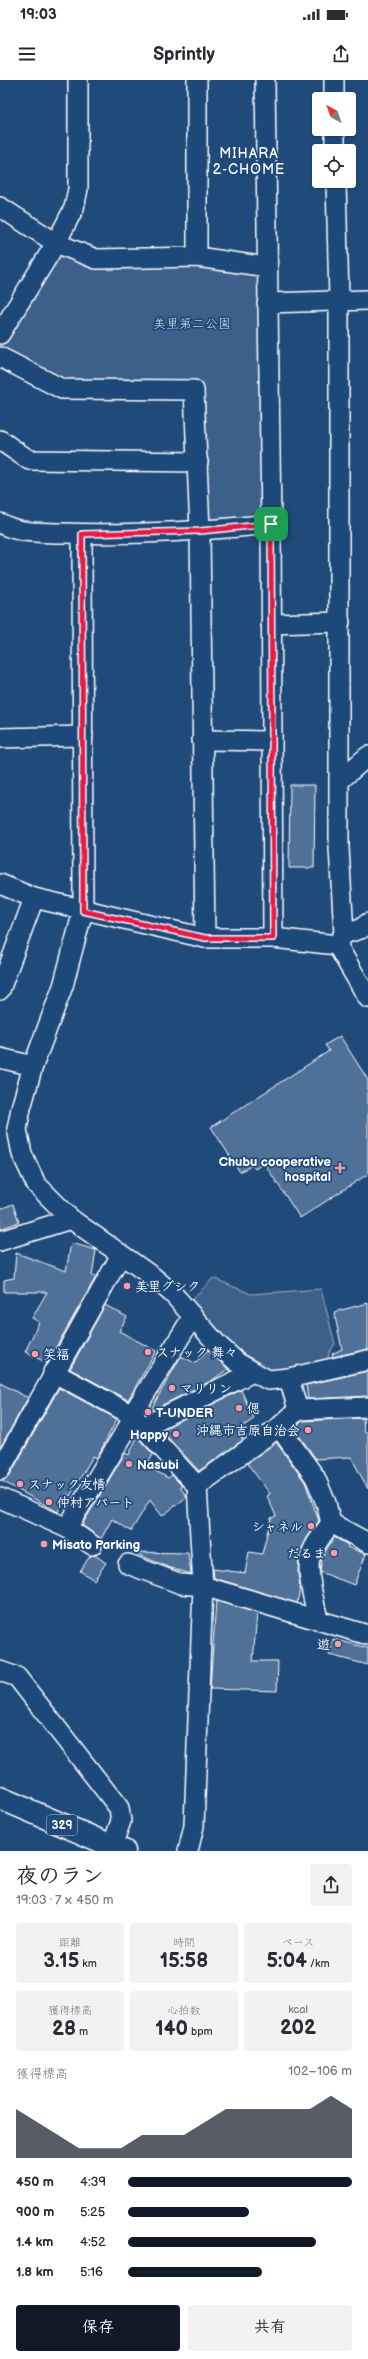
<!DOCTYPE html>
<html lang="ja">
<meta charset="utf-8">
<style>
:root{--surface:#fff;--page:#f2f2f3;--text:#2b2b33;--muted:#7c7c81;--accent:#111827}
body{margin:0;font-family:"Balsamiq Sans","Klee One",sans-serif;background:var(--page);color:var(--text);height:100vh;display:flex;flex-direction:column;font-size:15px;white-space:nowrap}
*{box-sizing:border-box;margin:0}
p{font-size:13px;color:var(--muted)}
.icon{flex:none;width:22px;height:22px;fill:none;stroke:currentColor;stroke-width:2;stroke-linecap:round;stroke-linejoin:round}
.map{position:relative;height:1771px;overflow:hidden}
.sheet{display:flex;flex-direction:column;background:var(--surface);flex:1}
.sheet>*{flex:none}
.needle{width:26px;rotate:320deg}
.controls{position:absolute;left:312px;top:12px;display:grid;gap:8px}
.controls a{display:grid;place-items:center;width:44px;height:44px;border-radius:4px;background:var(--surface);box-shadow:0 1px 3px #0004;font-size:20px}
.pin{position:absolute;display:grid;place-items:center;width:34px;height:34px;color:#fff;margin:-17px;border-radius:8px;box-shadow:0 2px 6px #0006}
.round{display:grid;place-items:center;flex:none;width:42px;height:42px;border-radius:4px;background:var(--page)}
.overview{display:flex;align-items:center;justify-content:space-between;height:68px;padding:0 16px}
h1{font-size:22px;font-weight:600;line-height:30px}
.figures{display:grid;grid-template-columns:repeat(3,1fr);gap:6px;height:68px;padding:4px 16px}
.figures div{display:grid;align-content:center;border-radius:4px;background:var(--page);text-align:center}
.figures b{font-size:20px;font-weight:600}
.figures small{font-size:11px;font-weight:400}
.figures p{font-size:11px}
.chart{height:112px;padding:8px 16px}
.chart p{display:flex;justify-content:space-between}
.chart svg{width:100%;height:72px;margin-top:4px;fill:var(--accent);opacity:.7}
.primary-button{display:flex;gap:8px;margin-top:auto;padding:8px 16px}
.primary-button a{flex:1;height:46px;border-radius:4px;background:var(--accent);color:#fff;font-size:16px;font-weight:600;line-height:46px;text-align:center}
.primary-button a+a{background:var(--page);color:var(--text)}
ul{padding:0 16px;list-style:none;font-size:13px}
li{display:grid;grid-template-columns:64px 48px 1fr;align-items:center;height:30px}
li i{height:10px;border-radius:5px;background:var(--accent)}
.status{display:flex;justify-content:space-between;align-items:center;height:28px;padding:0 20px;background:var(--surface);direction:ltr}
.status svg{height:11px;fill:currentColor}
header{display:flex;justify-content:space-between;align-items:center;height:52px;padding:0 16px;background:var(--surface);font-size:18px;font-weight:600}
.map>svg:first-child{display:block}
.green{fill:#3c618b;stroke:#9eb0c5}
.building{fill:#507197;stroke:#fff}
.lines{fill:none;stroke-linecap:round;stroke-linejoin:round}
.street-casing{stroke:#fff;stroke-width:22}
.highway-casing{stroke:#fff;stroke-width:25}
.street{stroke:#1f4a7a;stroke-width:19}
.highway{stroke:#1f4a7a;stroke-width:22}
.route-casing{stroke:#fff;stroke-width:8}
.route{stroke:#e11d48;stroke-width:5}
.poi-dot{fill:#ff9aa2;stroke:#1f4a7a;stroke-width:1.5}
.labels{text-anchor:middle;stroke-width:3.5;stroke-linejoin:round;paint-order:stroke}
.shield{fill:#1f4a7a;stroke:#bcc9d7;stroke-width:1}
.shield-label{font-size:12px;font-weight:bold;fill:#fff}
.park-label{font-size:13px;fill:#d8dfe8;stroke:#1f4a7a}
.poi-label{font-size:13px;font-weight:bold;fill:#fff;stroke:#1f4a7a;text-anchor:start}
.neighbourhood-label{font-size:14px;letter-spacing:1px;fill:#fff;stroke:#1f4a7a}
</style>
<div class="status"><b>19:03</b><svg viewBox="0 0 49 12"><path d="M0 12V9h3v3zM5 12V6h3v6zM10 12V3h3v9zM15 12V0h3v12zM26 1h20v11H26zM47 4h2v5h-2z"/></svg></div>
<header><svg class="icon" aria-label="menu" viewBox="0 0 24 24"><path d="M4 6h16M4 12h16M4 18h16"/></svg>Sprintly<svg class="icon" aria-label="share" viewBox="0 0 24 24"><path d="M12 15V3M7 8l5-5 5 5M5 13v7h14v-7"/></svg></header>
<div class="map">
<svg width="368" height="1771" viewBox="0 0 368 1771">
<rect width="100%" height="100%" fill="#1f4a7a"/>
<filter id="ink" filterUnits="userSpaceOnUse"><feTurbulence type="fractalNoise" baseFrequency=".025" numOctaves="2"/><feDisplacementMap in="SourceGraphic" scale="8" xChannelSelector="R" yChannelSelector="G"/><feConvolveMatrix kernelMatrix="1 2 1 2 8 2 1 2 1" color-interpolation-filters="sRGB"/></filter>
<g filter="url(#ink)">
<g class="green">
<polygon points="56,163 96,179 267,187 271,444 200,451 194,310 62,309 0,277 0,254"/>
<polygon points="213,1198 251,1214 321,1209 335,1264 329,1273 327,1283 273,1292 240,1274 192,1220"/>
</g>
<g class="building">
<polygon points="290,705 315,705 314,788 289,788"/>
<polygon points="340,956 368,1000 368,1094 300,1138 264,1083 255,1089 252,1085 240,1092 211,1047 329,971 325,965"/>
<polygon points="13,1124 19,1142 0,1149 0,1129"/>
<polygon points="71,1163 96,1170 92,1196 96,1197 47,1283 25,1272 39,1242 32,1238 47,1212 4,1212 4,1200 14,1198 16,1173 66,1191"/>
<polygon points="368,1223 368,1269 333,1277 332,1274 342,1269 334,1232"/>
<polygon points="105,1225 127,1237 119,1251 156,1271 128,1320 70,1289"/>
<polygon points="208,1270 228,1289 211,1301 150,1331 181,1276 195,1283"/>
<polygon points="368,1291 368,1316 308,1319 306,1305"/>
<polygon points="0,1303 28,1318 0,1368"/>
<polygon points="59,1308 117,1339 97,1378 93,1376 70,1416 67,1414 58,1432 2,1401 10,1395"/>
<polygon points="241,1310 254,1339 237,1350 243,1360 199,1391 161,1350"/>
<polygon points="363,1338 364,1352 368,1352 368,1409 351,1377 316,1379 294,1349 302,1341"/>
<polygon points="137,1357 153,1374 147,1386 168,1398 172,1395 182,1406 180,1407 187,1417 162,1436 150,1420 131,1451 112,1439 101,1459 82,1445 125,1373 129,1375"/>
<polygon points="276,1362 305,1402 319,1441 307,1458 299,1475 298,1493 300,1510 297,1523 214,1498 213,1489 245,1493 249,1472 262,1474 271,1438 276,1436 267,1416 270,1414 247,1383"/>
<polygon points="334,1457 348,1465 347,1467 366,1474 354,1505 320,1492 322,1477"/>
<polygon points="132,1472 188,1473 191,1494 168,1487"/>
<polygon points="95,1475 106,1483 94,1500 80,1491 90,1476"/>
<polygon points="216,1521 257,1533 253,1581 278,1581 277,1611 210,1609"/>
<polygon points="333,1559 368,1568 368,1585 329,1575"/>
</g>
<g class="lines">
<g class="street-casing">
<g id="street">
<polyline points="197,0 197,177"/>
<polyline points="265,0 271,444 273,858"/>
<polyline points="334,0 334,19"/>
<polyline points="335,49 335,71"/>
<polyline points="336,101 339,219 339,768 344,854"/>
<polyline points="0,127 56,163 96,179 197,177 267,187"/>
<polyline points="267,223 368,220"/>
<polyline points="0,254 56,163 74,128 78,109 78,0"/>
<polyline points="0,277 62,309 194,310 200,451 205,858"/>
<polyline points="0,360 29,380 198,382"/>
<path d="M0,443C19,454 41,452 62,453C132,456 202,451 271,444"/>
<polyline points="82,454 83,831 63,906 33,986 21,1028 17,1049 22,1074 36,1104 71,1139 153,1197 173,1214 217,1264 238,1283 268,1300 289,1298 368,1280"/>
<polyline points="271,544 340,542"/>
<polyline points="0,658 83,656"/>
<polyline points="202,660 272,661"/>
<polyline points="340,700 368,676"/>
<polyline points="0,804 34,818 205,858 273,858 337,865 344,854 361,849 368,843"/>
<polyline points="337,865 368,918"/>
<polyline points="0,910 34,818"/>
<polyline points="0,978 33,986"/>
<polyline points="0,1161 71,1139"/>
<polyline points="53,1292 132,1335 197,1406 203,1506 194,1746 188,1771"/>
<polyline points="289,1298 298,1330"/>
<polyline points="145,1346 253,1292"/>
<path d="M279,1347L315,1397L326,1423L331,1443C324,1453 313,1465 310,1478C306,1495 315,1523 318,1540"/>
<polyline points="0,1390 121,1175"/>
<polyline points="197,1406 279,1347 298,1330 368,1327"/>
<polyline points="0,1418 67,1448 128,1347 132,1335 193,1236"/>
<polyline points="331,1443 368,1463"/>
<polyline points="67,1448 92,1465"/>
<polyline points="128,1484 181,1504 203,1506 368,1555"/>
<polyline points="0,1591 17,1597 119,1728 121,1741 112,1766"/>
</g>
</g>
<g class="highway-casing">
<polyline id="highway" points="0,1718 124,1771"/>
</g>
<use href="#street" class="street"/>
<use href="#highway" class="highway"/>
</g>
</g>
<g class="lines" filter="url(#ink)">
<g class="route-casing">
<polygon id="route" points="271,444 273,858 205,858 83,831 82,454 200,451"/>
</g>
<use href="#route" class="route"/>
</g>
<g class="poi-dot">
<path d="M338 1082h4v4h4v4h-4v4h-4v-4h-4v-4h4z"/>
<circle cx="127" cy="1206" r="4"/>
<circle cx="148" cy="1272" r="4"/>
<circle cx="35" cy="1274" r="4"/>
<circle cx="172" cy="1308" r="4"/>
<circle cx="239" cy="1328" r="4"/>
<circle cx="148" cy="1332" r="4"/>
<circle cx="308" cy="1350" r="4"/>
<circle cx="176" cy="1354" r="4"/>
<circle cx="129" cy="1384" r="4"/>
<circle cx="20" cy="1404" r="4"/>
<circle cx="49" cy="1422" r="4"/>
<circle cx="311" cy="1446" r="4"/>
<circle cx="44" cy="1464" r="4"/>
<circle cx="334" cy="1473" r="4"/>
<circle cx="338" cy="1564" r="4"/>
</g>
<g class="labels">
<rect class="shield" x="47" y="1735" width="30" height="20" rx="3"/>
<g class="shield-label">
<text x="62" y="1749">329</text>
</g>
<g class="park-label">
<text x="192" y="248">美里第二公園</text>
</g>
<g class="poi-label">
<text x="331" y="1086" text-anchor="end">Chubu cooperative<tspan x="331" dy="15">hospital</tspan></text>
<text x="135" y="1211">美里グシク</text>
<text x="156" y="1277">スナック 舞々</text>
<text x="43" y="1279">笑福</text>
<text x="180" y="1313">マリリン</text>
<text x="247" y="1333">偲</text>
<text x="156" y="1337">T-UNDER</text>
<text x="300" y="1355" text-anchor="end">沖縄市吉原自治会</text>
<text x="168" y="1359" text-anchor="end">Happy</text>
<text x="137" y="1389">Nasubi</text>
<text x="28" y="1409">スナック友情</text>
<text x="57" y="1427">仲村アパート</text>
<text x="303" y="1451" text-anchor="end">シャネル</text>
<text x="52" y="1469">Misato Parking</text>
<text x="326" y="1478" text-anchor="end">だるま</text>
<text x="330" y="1569" text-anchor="end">遊</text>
</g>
<g class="neighbourhood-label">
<text x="249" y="78">MIHARA<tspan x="249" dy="16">2-CHOME</tspan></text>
</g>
</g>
</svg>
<div class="controls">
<a><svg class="needle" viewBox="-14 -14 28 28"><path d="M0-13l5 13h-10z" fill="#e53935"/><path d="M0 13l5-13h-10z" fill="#7c7c81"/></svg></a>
<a><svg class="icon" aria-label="locate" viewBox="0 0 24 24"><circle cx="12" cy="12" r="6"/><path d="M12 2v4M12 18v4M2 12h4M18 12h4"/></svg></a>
</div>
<div class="pin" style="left:271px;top:444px;background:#1e9e55"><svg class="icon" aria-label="arrive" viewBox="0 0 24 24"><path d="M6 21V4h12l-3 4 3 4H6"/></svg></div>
</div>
<section class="sheet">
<div class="overview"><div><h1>夜のラン</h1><p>19:03 · 7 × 450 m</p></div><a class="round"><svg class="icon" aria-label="share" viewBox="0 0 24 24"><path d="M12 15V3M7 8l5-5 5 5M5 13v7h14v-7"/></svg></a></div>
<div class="figures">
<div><p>距離</p><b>3.15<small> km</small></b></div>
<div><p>時間</p><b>15:58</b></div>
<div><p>ペース</p><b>5:04<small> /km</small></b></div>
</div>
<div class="figures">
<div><p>獲得標高</p><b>28<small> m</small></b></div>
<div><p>心拍数</p><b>140<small> bpm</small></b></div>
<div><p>kcal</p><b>202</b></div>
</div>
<div class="chart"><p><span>獲得標高</span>102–106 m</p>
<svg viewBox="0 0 160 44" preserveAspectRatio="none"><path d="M0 44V14L10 22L20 30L30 38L40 38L50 38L60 30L70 30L80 30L90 22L100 14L110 14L120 14L130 14L140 14L150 6L160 14V44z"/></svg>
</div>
<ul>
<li><b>450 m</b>4:39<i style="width:100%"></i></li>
<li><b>900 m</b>5:25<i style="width:54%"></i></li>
<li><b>1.4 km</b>4:52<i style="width:84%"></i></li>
<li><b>1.8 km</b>5:16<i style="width:60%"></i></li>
</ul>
<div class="primary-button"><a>保存</a><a>共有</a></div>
</section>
